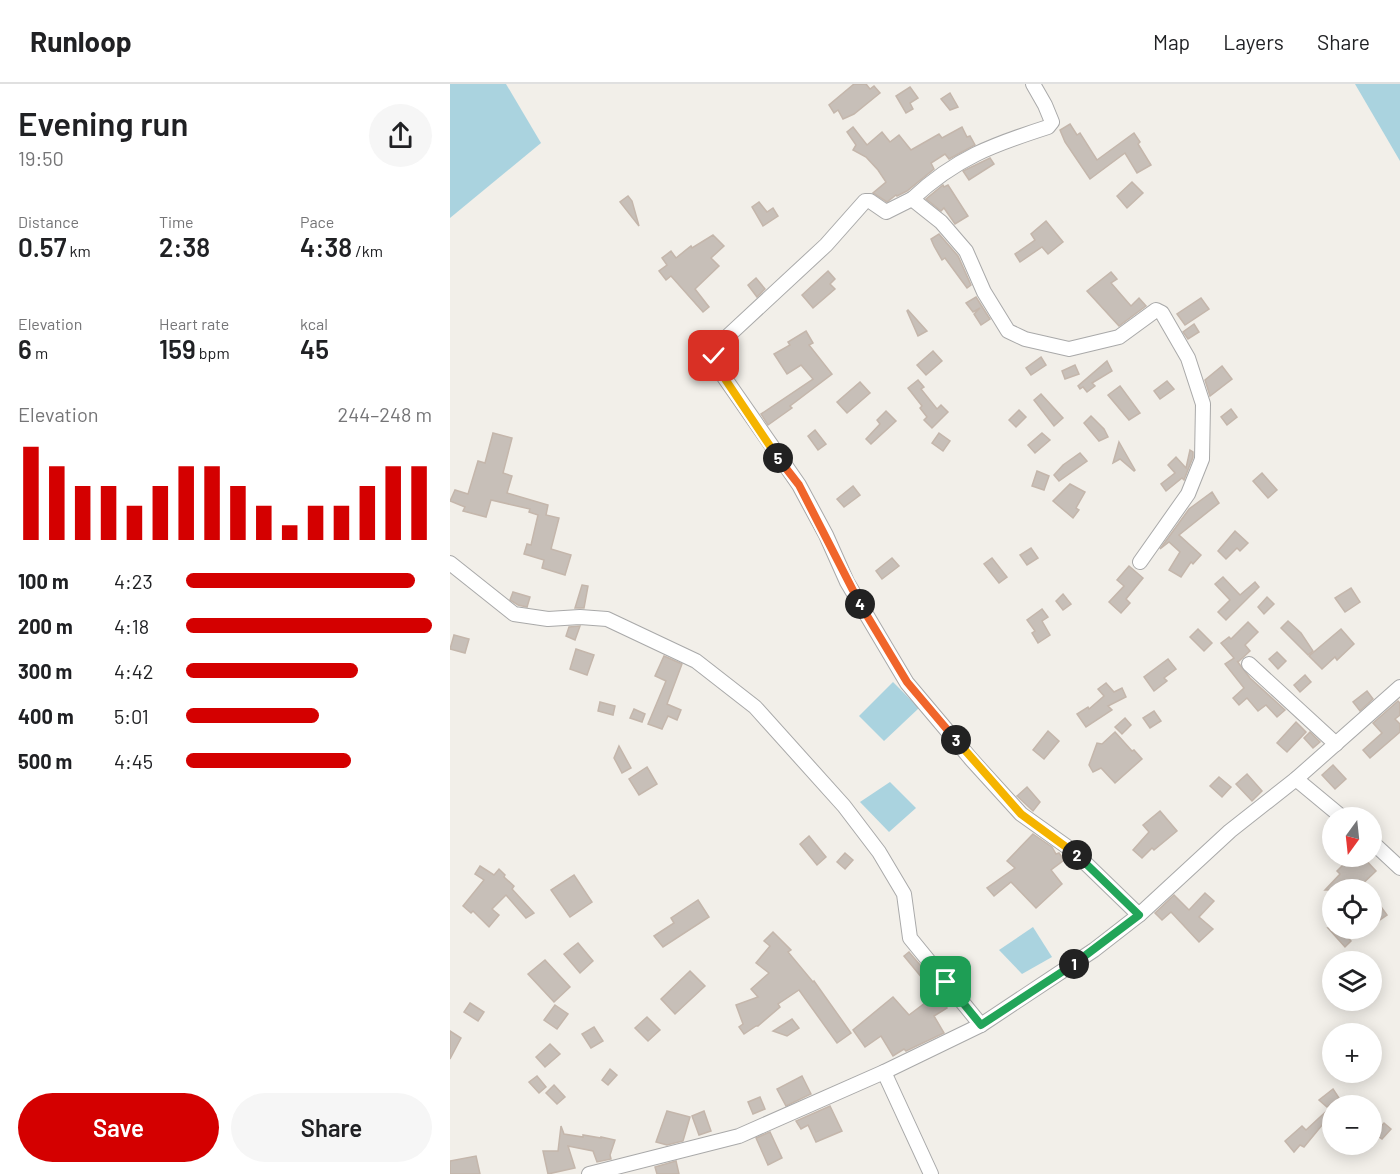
<!DOCTYPE html>
<meta charset="utf-8">
<style>
:root{--surface:#fff;--page:#f6f6f6;--text:#202124;--muted:#757577;--line:#e0e0e0;--accent:#d40000}
body{margin:0;font-family:Barlow,sans-serif;background:var(--page);color:var(--text);height:100vh;display:flex;flex-direction:column;font-size:22px;white-space:nowrap}
*{box-sizing:border-box;margin:0}
p{font-size:20px;color:var(--muted)}
.icon{flex:none;width:33px;height:33px;fill:none;stroke:currentColor;stroke-width:2;stroke-linecap:round;stroke-linejoin:round}
.map{position:relative;flex:1;overflow:hidden}
.details{display:flex;flex-direction:column;background:var(--surface);width:450px}
.details>*{flex:none}
.needle{width:39px;rotate:195deg}
.buttons{position:absolute;left:872px;top:723px;display:grid;gap:12px}
.buttons a{display:grid;place-items:center;width:60px;height:60px;border-radius:50%;background:var(--surface);box-shadow:0 3px 15px #0003;font-size:30px}
.pin{position:absolute;display:grid;place-items:center;width:51px;height:51px;color:#fff;margin:-26px;border-radius:12px;box-shadow:0 3px 9px #0006}
.km{position:absolute;width:30px;height:30px;margin:-15px;border-radius:50%;background:#222;color:#fff;font-size:16px;line-height:30px;text-align:center}
.round{display:grid;place-items:center;flex:none;width:63px;height:63px;border-radius:32px;background:var(--page)}
.overview{display:flex;align-items:center;justify-content:space-between;height:102px;padding:0 18px}
h1{font-size:33px;font-weight:600;line-height:45px}
.stats{display:grid;grid-template-columns:repeat(3,1fr);gap:9px;height:102px;padding:6px 18px}
.stats div{display:grid;align-content:center}
.stats b{font-size:26px;font-weight:600}
.stats small{font-size:16px;font-weight:400}
.stats p{font-size:16px}
.chart{height:168px;padding:12px 18px}
.chart p{display:flex;justify-content:space-between}
.chart svg{width:100%;height:108px;margin-top:6px;stroke:var(--accent);stroke-width:6}
.cta{display:flex;gap:12px;margin-top:auto;padding:12px 18px}
.cta a{flex:1;height:69px;border-radius:36px;background:var(--accent);color:#fff;font-size:24px;font-weight:600;line-height:69px;text-align:center}
.cta a+a{background:var(--page);color:var(--text)}
ul{padding:0 18px;list-style:none;font-size:20px}
li{display:grid;grid-template-columns:96px 72px 1fr;align-items:center;height:45px}
li i{height:15px;border-radius:8px;background:var(--accent)}
header{display:flex;align-items:center;gap:36px;box-sizing:border-box;height:84px;padding:0 30px;background:var(--surface);border-bottom:2px solid var(--line)}
header strong{font-size:28px}
nav{display:flex;gap:33px;margin-inline-start:auto;font-size:21px}
main{display:flex;flex:1;min-height:0}
.map>svg:first-child{display:block}
.water{fill:#aad3df}
.building{fill:#c7bfb8;stroke:#c4b6ab;stroke-width:1.5}
.lines{fill:none;stroke-linecap:round;stroke-linejoin:round}
.street-casing{stroke:#a9a9a9;stroke-width:16}
.street{stroke:#fff;stroke-width:14}
.split-1-casing{stroke:#fff;stroke-width:12}
.split-2-casing{stroke:#fff;stroke-width:12}
.split-3-casing{stroke:#fff;stroke-width:12}
.split-4-casing{stroke:#fff;stroke-width:12}
.split-5-casing{stroke:#fff;stroke-width:12}
.split-6-casing{stroke:#fff;stroke-width:12}
.split-1{stroke:#22a559;stroke-width:8}
.split-2{stroke:#22a559;stroke-width:8}
.split-3{stroke:#f5b400;stroke-width:8}
.split-4{stroke:#f0652b;stroke-width:8}
.split-5{stroke:#f0652b;stroke-width:8}
.split-6{stroke:#f5b400;stroke-width:8}
</style>
<header>
<strong>Runloop</strong>
<nav><a>Map</a><a>Layers</a><a>Share</a></nav>
</header>
<main>
<section class="details">
<div class="overview"><div><h1>Evening run</h1><p>19:50</p></div><a class="round"><svg class="icon" aria-label="share" viewBox="0 0 24 24"><path d="M12 15V3M7 8l5-5 5 5M5 13v7h14v-7"/></svg></a></div>
<div class="stats">
<div><p>Distance</p><b>0.57<small> km</small></b></div>
<div><p>Time</p><b>2:38</b></div>
<div><p>Pace</p><b>4:38<small> /km</small></b></div>
</div>
<div class="stats">
<div><p>Elevation</p><b>6<small> m</small></b></div>
<div><p>Heart rate</p><b>159<small> bpm</small></b></div>
<div><p>kcal</p><b>45</b></div>
</div>
<div class="chart"><p><span>Elevation</span>244–248 m</p>
<svg viewBox="0 0 160 44" preserveAspectRatio="none"><path d="M5 44V6M15 44V14M25 44V22M35 44V22M45 44V30M55 44V22M65 44V14M75 44V14M85 44V22M95 44V30M105 44V38M115 44V30M125 44V30M135 44V22M145 44V14M155 44V14"/></svg>
</div>
<ul>
<li><b>100 m</b>4:23<i style="width:93%"></i></li>
<li><b>200 m</b>4:18<i style="width:100%"></i></li>
<li><b>300 m</b>4:42<i style="width:70%"></i></li>
<li><b>400 m</b>5:01<i style="width:54%"></i></li>
<li><b>500 m</b>4:45<i style="width:67%"></i></li>
</ul>
<div class="cta"><a>Save</a><a>Share</a></div>
</section>
<div class="map">
<svg width="950" height="1090" viewBox="0 0 950 1090">
<rect width="100%" height="100%" fill="#f2efe9"/>
<g class="water">
<polygon points="0,0 56,0 91,59 0,134"/>
<polygon points="905,0 950,0 950,77"/>
<polygon points="443,598 469,624 434,657 409,632"/>
<polygon points="440,698 466,724 439,748 410,718"/>
<polygon points="583,843 602,873 572,890 549,866"/>
</g>
<g class="building">
<polygon points="404,0 416,0 420,5 424,2 430,9 404,30 393,35 388,26 384,29 379,21"/>
<polygon points="460,3 468,14 460,19 463,25 456,29 446,12"/>
<polygon points="500,9 508,23 500,26 491,15"/>
<polygon points="620,40 627,51 630,49 647,76 684,49 690,58 688,60 701,81 687,89 675,69 640,95 615,58 610,46"/>
<polygon points="403,43 417,61 432,48 440,58 449,51 461,66 489,50 492,54 512,43 517,53 520,52 525,61 499,75 495,70 481,79 484,85 457,107 447,112 446,111 437,118 423,109 436,98 428,86 416,73 403,66 406,61 397,48"/>
<polygon points="540,74 544,80 519,96 513,87"/>
<polygon points="682,98 693,109 677,124 667,112"/>
<polygon points="493,101 494,103 498,101 518,132 505,140 494,124 491,127 476,115"/>
<polygon points="178,112 182,117 189,142 170,118"/>
<polygon points="309,118 317,128 323,124 328,132 313,142 302,123"/>
<polygon points="596,137 613,158 598,170 592,163 570,178 565,170 585,156 581,150"/>
<polygon points="489,150 508,172 521,201 517,204 495,174 492,176 484,162 481,155"/>
<polygon points="263,151 274,162 261,174 269,182 245,205 259,223 253,228 221,192 216,196 209,187 217,181 212,174 221,167 226,174 241,162 242,164"/>
<polygon points="378,187 385,195 380,200 385,205 363,224 352,211"/>
<polygon points="661,188 667,195 661,199 681,222 689,214 696,222 669,242 637,207"/>
<polygon points="306,194 315,205 307,213 298,201"/>
<polygon points="526,213 540,235 531,241 524,230 530,224 523,228 516,219"/>
<polygon points="751,214 759,225 735,241 727,230"/>
<polygon points="458,226 477,247 468,252 457,227"/>
<polygon points="744,240 749,248 738,255 733,248"/>
<polygon points="356,247 363,259 359,261 382,290 340,322 342,324 318,341 311,330 363,295 351,281 337,290 324,270 340,261 338,258"/>
<polygon points="483,267 492,277 476,291 467,281"/>
<polygon points="591,273 596,281 581,291 576,284"/>
<polygon points="657,277 662,287 642,299 645,302 637,308 633,303 630,305 628,302"/>
<polygon points="625,281 629,290 615,295 612,287"/>
<polygon points="772,282 782,295 760,312 755,296"/>
<polygon points="468,296 474,303 471,305 487,325 491,321 498,328 482,344 474,336 477,333 470,324 472,322 458,304"/>
<polygon points="717,297 724,305 710,315 704,307"/>
<polygon points="410,298 420,309 397,329 387,318"/>
<polygon points="670,302 690,329 679,336 658,311"/>
<polygon points="591,310 613,334 604,342 584,316"/>
<polygon points="781,325 787,333 777,341 771,333"/>
<polygon points="569,326 576,333 566,343 559,336"/>
<polygon points="436,327 446,337 421,360 416,355 430,340 427,336"/>
<polygon points="641,332 654,345 658,353 649,357 634,339"/>
<polygon points="365,346 376,360 368,366 358,352"/>
<polygon points="43,349 62,354 53,389 62,392 57,409 98,421 96,431 109,434 101,465 121,471 115,491 92,484 94,476 74,470 77,460 81,461 88,431 79,428 80,425 41,416 36,433 13,427 15,423 0,417 5,406 18,410 28,377 35,379"/>
<polygon points="489,349 500,357 493,367 482,359"/>
<polygon points="592,349 600,356 585,369 578,361"/>
<polygon points="669,358 685,386 684,387 670,375 663,379"/>
<polygon points="740,366 743,368 743,373 734,396 732,394 716,407 711,400 725,389 718,381 726,373 736,384"/>
<polygon points="630,369 637,377 609,397 604,391 613,381"/>
<polygon points="587,387 599,392 594,406 582,402"/>
<polygon points="812,389 827,406 818,414 803,397"/>
<polygon points="620,400 635,408 626,424 629,426 623,434 603,417"/>
<polygon points="403,402 410,411 394,423 387,415"/>
<polygon points="762,408 769,419 729,451 751,471 743,480 741,478 731,493 719,486 730,468 719,458 710,465 739,425"/>
<polygon points="785,447 798,459 790,467 787,464 776,475 768,467"/>
<polygon points="581,464 588,474 577,481 570,471"/>
<polygon points="442,474 449,482 432,495 426,487"/>
<polygon points="542,474 557,493 549,499 534,480"/>
<polygon points="679,482 693,494 676,515 680,519 671,529 659,518 674,502 667,496"/>
<polygon points="773,493 790,511 805,498 809,503 776,536 768,528 780,516 765,500"/>
<polygon points="132,501 138,502 134,524 125,524"/>
<polygon points="901,504 910,518 895,528 885,514"/>
<polygon points="63,508 80,513 77,523 68,521 60,516"/>
<polygon points="613,510 621,520 613,526 606,517"/>
<polygon points="817,513 824,520 814,530 808,523"/>
<polygon points="592,525 598,533 592,537 600,551 588,559 582,549 585,547 577,536"/>
<polygon points="838,537 851,549 863,567 858,571 831,544"/>
<polygon points="798,538 808,548 795,561 800,567 788,578 787,577 800,594 835,626 827,633 816,621 808,627 797,614 789,621 783,614 794,604 775,580 784,574 771,559 779,553 781,555"/>
<polygon points="130,542 125,556 116,552 119,543"/>
<polygon points="748,545 762,559 754,567 740,553"/>
<polygon points="891,545 904,560 887,576 885,573 872,585 859,572"/>
<polygon points="4,551 19,555 15,569 0,565"/>
<polygon points="126,565 144,571 137,591 120,585"/>
<polygon points="827,568 836,577 828,585 819,575"/>
<polygon points="214,572 232,580 217,620 231,626 227,636 218,632 212,645 198,640 216,597 205,592"/>
<polygon points="718,575 726,585 714,594 717,597 704,607 694,593"/>
<polygon points="855,591 861,598 850,608 844,601"/>
<polygon points="656,599 664,608 672,604 676,613 658,622 662,626 636,643 627,630 638,623 639,625 654,612 648,605"/>
<polygon points="917,607 923,615 910,627 903,618"/>
<polygon points="948,617 950,619 950,631 945,635 950,640 950,648 920,674 913,666 932,649 923,639"/>
<polygon points="150,618 165,622 163,631 148,627"/>
<polygon points="184,625 195,630 192,638 180,634"/>
<polygon points="704,627 711,637 700,644 693,634"/>
<polygon points="675,634 681,641 672,650 665,643"/>
<polygon points="846,638 856,648 837,668 827,659"/>
<polygon points="598,647 609,657 594,675 583,666"/>
<polygon points="665,648 682,667 684,666 692,675 665,699 651,684 643,688 639,681 647,659 652,660"/>
<polygon points="860,648 870,658 863,664 854,654"/>
<polygon points="169,662 181,684 172,689 164,674"/>
<polygon points="883,681 896,695 885,705 872,691"/>
<polygon points="197,683 207,700 189,711 179,695"/>
<polygon points="797,690 812,707 802,717 786,700"/>
<polygon points="769,693 781,703 772,713 760,702"/>
<polygon points="577,703 590,718 583,727 567,712"/>
<polygon points="710,727 727,747 704,766 702,764 692,774 683,766 699,748 693,741"/>
<polygon points="583,750 602,763 606,770 609,769 614,776 601,786 612,800 586,824 561,798 544,812 537,804 565,784 557,777"/>
<polygon points="359,752 376,773 367,781 350,760"/>
<polygon points="395,769 403,776 395,785 387,778"/>
<polygon points="907,772 912,772 926,787 906,806 875,806 890,790 887,787 897,777 900,779"/>
<polygon points="30,782 44,791 49,785 55,791 54,793 64,802 62,805 84,829 76,834 56,811 42,825 49,831 39,843 23,827 21,829 13,822 34,796 25,790"/>
<polygon points="124,791 142,818 120,833 101,806"/>
<polygon points="755,809 764,817 749,833 763,845 749,858 721,828 712,836 705,829 724,811 739,826"/>
<polygon points="248,816 259,833 213,863 204,852 224,839 221,834"/>
<polygon points="929,820 937,831 921,842 921,826"/>
<polygon points="878,844 889,844 901,857 895,863"/>
<polygon points="323,848 341,866 338,868 363,898 364,897 401,949 387,959 349,906 328,920 330,923 308,942 306,942 294,950 289,943 293,940 286,921 308,913 301,905 319,889 306,879 320,862 314,857"/>
<polygon points="128,859 143,877 130,889 114,870"/>
<polygon points="459,868 477,889 472,894 454,872"/>
<polygon points="95,876 120,903 104,918 78,890"/>
<polygon points="240,887 255,902 225,930 211,915"/>
<polygon points="490,912 497,924 484,932 494,949 456,967 454,965 443,972 431,952 415,963 403,946 443,913 459,931 479,916 480,917"/>
<polygon points="20,919 34,928 28,937 14,928"/>
<polygon points="105,921 118,930 107,945 94,936"/>
<polygon points="197,933 210,946 198,957 185,944"/>
<polygon points="342,935 349,944 337,952 323,947"/>
<polygon points="144,943 153,957 141,964 132,950"/>
<polygon points="0,947 11,954 0,975"/>
<polygon points="100,960 110,970 95,983 86,973"/>
<polygon points="160,985 167,991 158,1001 152,996"/>
<polygon points="87,992 96,1003 89,1009 79,998"/>
<polygon points="352,992 361,1010 336,1022 327,1005"/>
<polygon points="104,1001 115,1013 107,1020 96,1009"/>
<polygon points="883,1005 889,1014 877,1023 869,1016"/>
<polygon points="310,1013 315,1025 303,1030 298,1018"/>
<polygon points="380,1022 392,1047 366,1058 358,1041 351,1045 346,1037"/>
<polygon points="882,1022 882,1029 854,1063 850,1061 844,1068 835,1057 852,1042 856,1046"/>
<polygon points="217,1027 240,1033 233,1057 217,1061 206,1058"/>
<polygon points="254,1027 261,1047 249,1051 242,1032"/>
<polygon points="934,1039 941,1045 932,1055 925,1050"/>
<polygon points="111,1042 114,1050 133,1053 133,1051 151,1054 151,1053 165,1056 160,1071 161,1075 147,1078 143,1067 118,1062 125,1084 98,1090 93,1067 108,1067"/>
<polygon points="320,1048 332,1074 318,1081 306,1054"/>
<polygon points="26,1072 30,1090 0,1090 0,1077"/>
<polygon points="226,1077 229,1090 207,1090 205,1083"/>
</g>
<g class="lines">
<g class="street-casing">
<g id="street">
<path d="M583,0L595,21L602,38L598,43C542,61 506,74 462,115L491,138L516,167L534,208L558,247L575,255L619,265L669,253L706,226L712,229L738,274L753,320L752,375L738,410L690,478"/>
<polyline points="462,115 436,128 420,117 415,117 376,161 265,264 265,280 349,401 376,451 397,498 457,599 521,675 571,730 623,767 689,831"/>
<polyline points="0,479 64,530 98,535 130,533 157,535 246,577 305,623 394,722 429,768 454,810 460,854 531,941"/>
<polyline points="799,580 886,660"/>
<polyline points="846,695 893,734"/>
<polyline points="921,757 950,784"/>
<polyline points="434,988 481,1090"/>
<polyline points="139,1090 289,1052 434,988 531,941 644,866 689,831 780,747 846,695 950,603"/>
</g>
</g>
<use href="#street" class="street"/>
</g>
<g class="lines">
<g class="split-1-casing">
<polyline id="split-1" points="496,898 531,941 624,880"/>
</g>
<g class="split-2-casing">
<polyline id="split-2" points="624,880 689,831 627,771"/>
</g>
<g class="split-3-casing">
<polyline id="split-3" points="506,656 571,730 627,771"/>
</g>
<g class="split-4-casing">
<polyline id="split-4" points="410,520 457,598 506,656"/>
</g>
<g class="split-5-casing">
<polyline id="split-5" points="328,374 349,401 410,520"/>
</g>
<g class="split-6-casing">
<polyline id="split-6" points="264,272 265,280 328,374"/>
</g>
<use href="#split-1" class="split-1"/>
<use href="#split-2" class="split-2"/>
<use href="#split-3" class="split-3"/>
<use href="#split-4" class="split-4"/>
<use href="#split-5" class="split-5"/>
<use href="#split-6" class="split-6"/>
</g>
</svg>
<div class="buttons">
<a><svg class="needle" viewBox="-14 -14 28 28"><path d="M0-13l5 13h-10z" fill="#e53935"/><path d="M0 13l5-13h-10z" fill="#757577"/></svg></a>
<a><svg class="icon" aria-label="locate" viewBox="0 0 24 24"><circle cx="12" cy="12" r="6"/><path d="M12 2v4M12 18v4M2 12h4M18 12h4"/></svg></a>
<a><svg class="icon" aria-label="layers" viewBox="0 0 24 24"><path d="M12 4l9 5-9 5-9-5zM3 14l9 5 9-5"/></svg></a>
<a>+</a>
<a>−</a>
</div>
<div class="pin" style="left:496px;top:898px;background:#1e9e55"><svg class="icon" aria-label="arrive" viewBox="0 0 24 24"><path d="M6 21V4h12l-3 4 3 4H6"/></svg></div>
<div class="pin" style="left:264px;top:272px;background:#d93025"><svg class="icon" aria-label="check" viewBox="0 0 24 24"><path d="M5 12l5 5 9-10"/></svg></div>
<b class="km" style="left:624px;top:880px">1</b>
<b class="km" style="left:627px;top:771px">2</b>
<b class="km" style="left:506px;top:656px">3</b>
<b class="km" style="left:410px;top:520px">4</b>
<b class="km" style="left:328px;top:374px">5</b>
</div>
</main>
